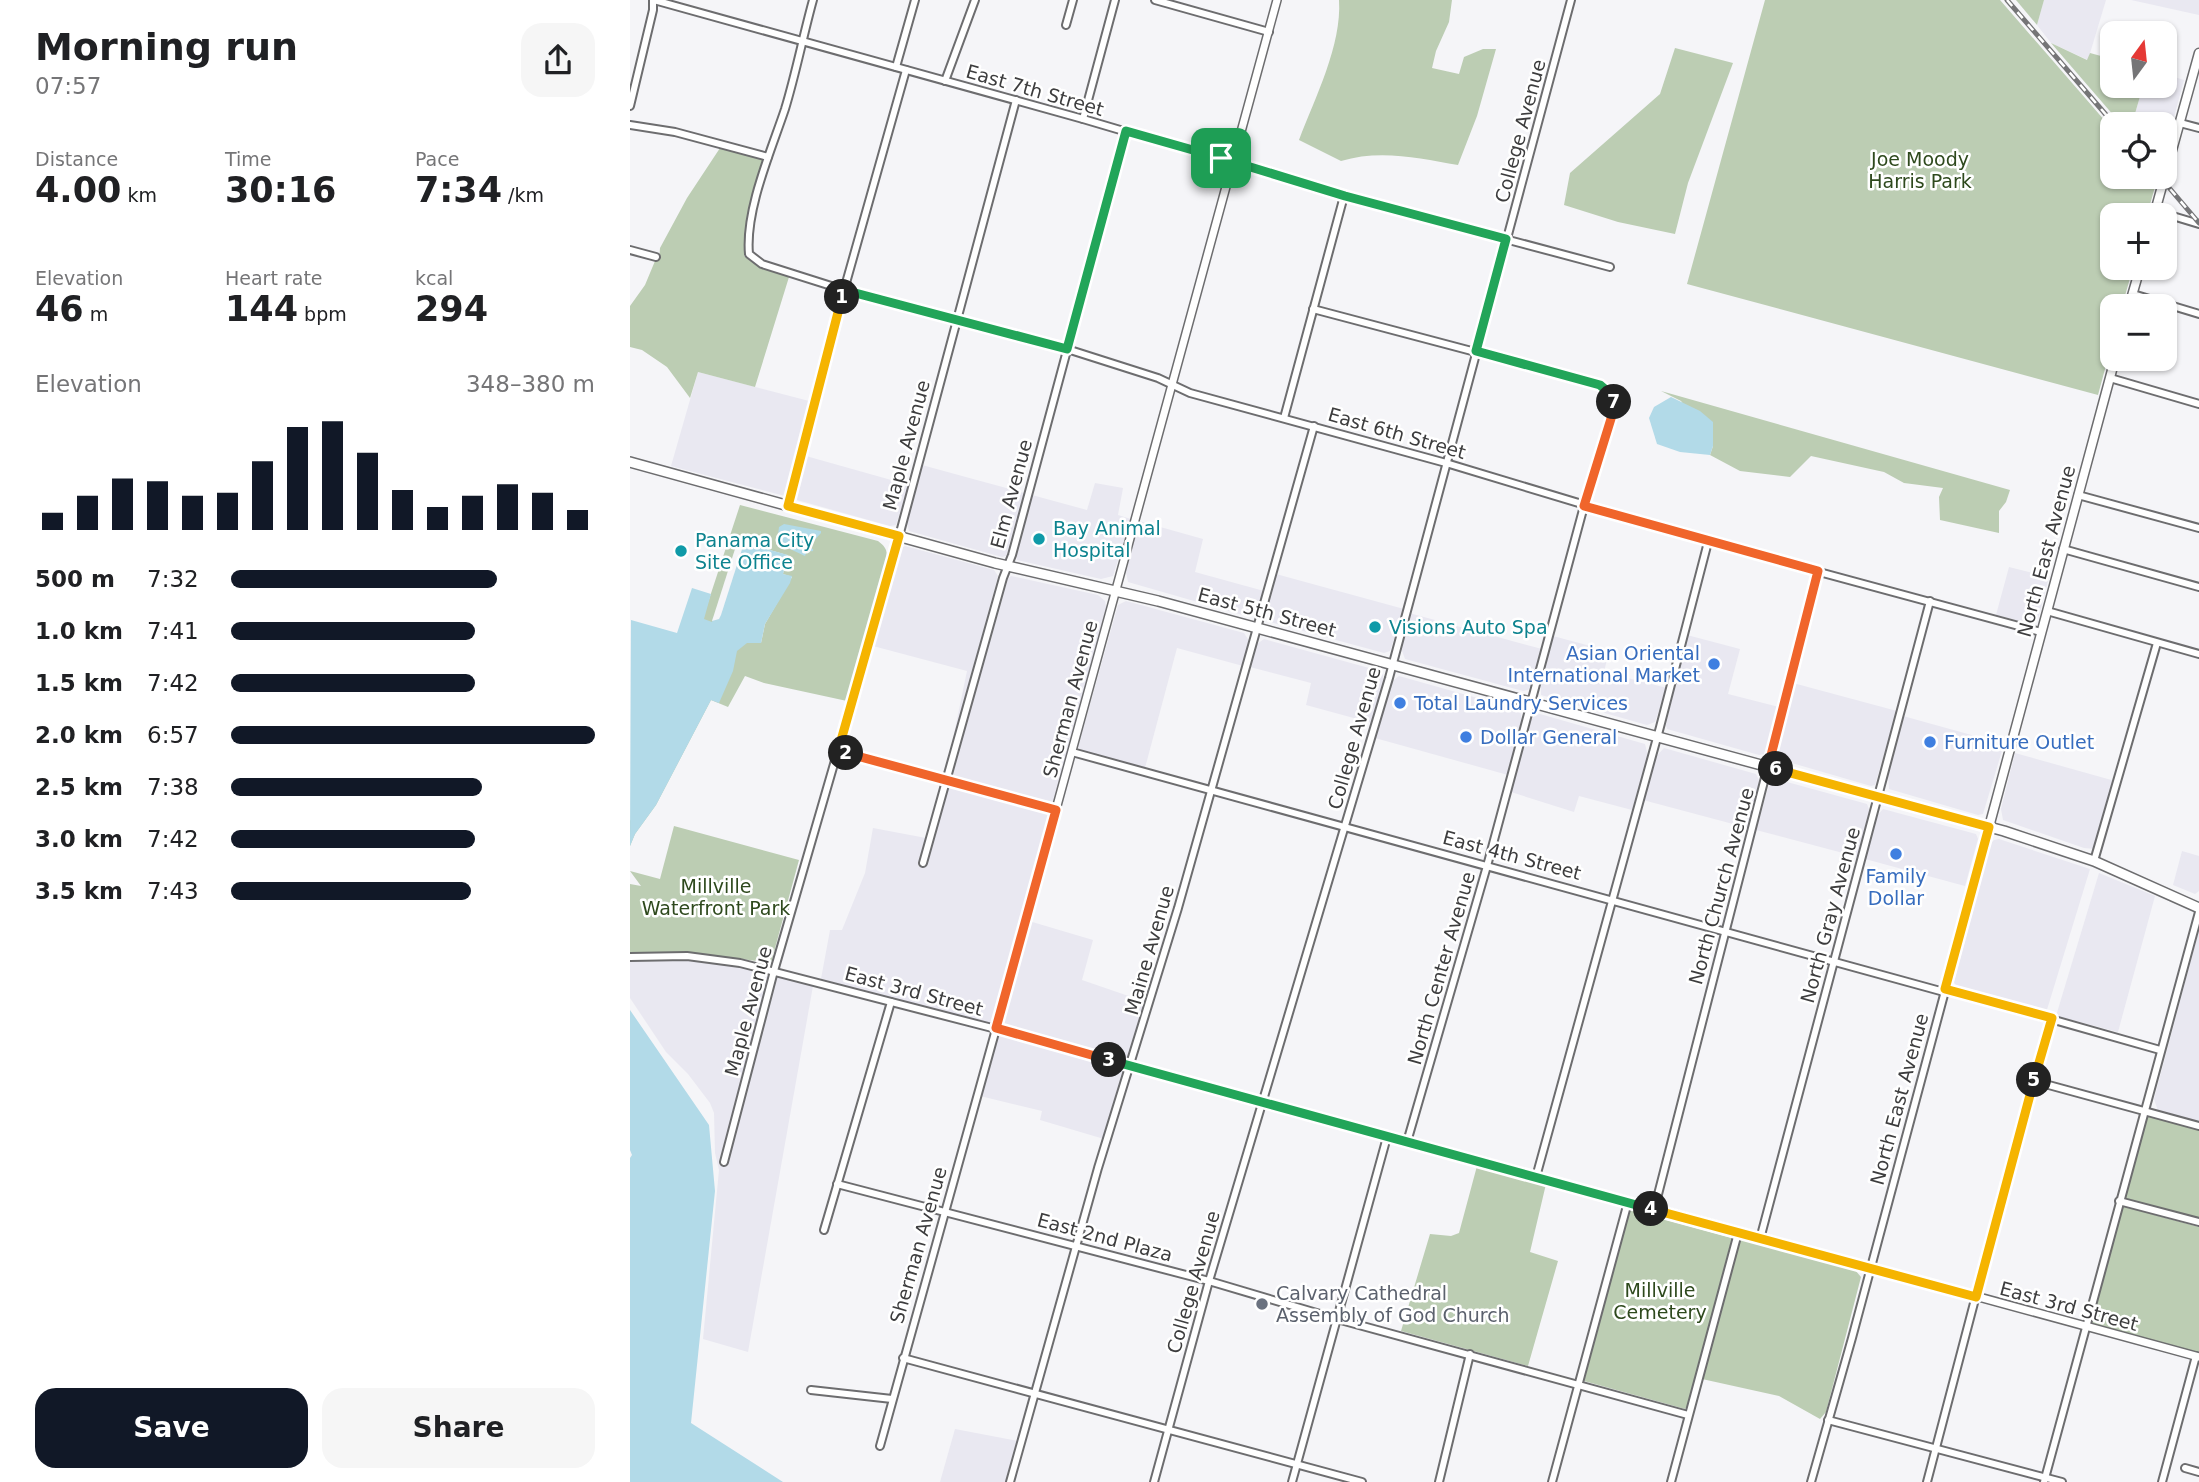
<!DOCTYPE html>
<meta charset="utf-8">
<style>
:root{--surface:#fff;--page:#f6f6f6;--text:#202124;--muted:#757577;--accent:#111827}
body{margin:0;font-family:"DejaVu Sans",sans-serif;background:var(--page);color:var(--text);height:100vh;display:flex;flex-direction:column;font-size:26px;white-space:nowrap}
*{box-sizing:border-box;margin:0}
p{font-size:23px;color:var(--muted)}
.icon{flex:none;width:38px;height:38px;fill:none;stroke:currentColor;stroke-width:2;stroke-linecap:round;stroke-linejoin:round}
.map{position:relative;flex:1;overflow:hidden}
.drawer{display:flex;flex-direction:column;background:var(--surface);width:630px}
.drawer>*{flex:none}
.needle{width:46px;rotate:15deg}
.fabs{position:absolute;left:1470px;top:21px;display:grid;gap:14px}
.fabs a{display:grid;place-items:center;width:77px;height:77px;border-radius:14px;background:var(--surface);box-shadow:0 2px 5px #0004;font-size:35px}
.pin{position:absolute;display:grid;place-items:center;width:60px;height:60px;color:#fff;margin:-30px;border-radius:14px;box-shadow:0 4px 10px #0006}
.km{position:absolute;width:35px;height:35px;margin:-18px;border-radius:50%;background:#222;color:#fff;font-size:19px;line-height:35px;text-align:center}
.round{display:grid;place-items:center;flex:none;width:74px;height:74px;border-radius:21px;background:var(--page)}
.summary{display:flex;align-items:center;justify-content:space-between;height:119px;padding:0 35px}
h1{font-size:38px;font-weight:600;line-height:52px}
.stats{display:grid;grid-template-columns:repeat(3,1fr);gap:10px;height:119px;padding:7px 35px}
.stats div{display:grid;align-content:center}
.stats b{font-size:35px;font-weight:600}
.stats small{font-size:19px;font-weight:400}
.stats p{font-size:19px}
.chart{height:196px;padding:14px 35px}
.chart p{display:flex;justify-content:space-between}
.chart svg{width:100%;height:126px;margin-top:7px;stroke:var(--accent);stroke-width:6}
.button{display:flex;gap:14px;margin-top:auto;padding:14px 35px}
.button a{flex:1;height:80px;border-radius:21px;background:var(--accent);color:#fff;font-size:28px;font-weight:600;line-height:80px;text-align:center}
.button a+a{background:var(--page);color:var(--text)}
ul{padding:0 35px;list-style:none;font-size:23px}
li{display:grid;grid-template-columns:112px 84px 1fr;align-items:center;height:52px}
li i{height:18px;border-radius:9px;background:var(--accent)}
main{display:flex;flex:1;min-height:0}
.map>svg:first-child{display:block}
.built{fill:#e9e8f1}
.green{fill:#bccdb3}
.water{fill:#b2dae8}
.pier{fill:#f5f5f8}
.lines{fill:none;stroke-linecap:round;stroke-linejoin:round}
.stream{stroke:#b2dae8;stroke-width:2.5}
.minor-casing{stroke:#6d6d6f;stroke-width:10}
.tertiary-casing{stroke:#6d6d6f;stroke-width:10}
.secondary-casing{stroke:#6d6d6f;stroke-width:11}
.primary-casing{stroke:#6d6d6f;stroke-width:12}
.minor{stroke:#fff;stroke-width:6}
.tertiary{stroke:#fff;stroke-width:7}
.secondary{stroke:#fff;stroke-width:8}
.primary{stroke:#fff;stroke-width:9}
.rail-casing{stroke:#757577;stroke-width:5}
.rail{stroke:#fff;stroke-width:2.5;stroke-dasharray:8;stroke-linecap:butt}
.split-1-casing{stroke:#fff;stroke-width:14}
.split-2-casing{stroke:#fff;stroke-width:14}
.split-3-casing{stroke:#fff;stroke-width:14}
.split-4-casing{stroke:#fff;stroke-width:14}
.split-5-casing{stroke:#fff;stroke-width:14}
.split-6-casing{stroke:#fff;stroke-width:14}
.split-7-casing{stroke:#fff;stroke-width:14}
.split-8-casing{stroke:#fff;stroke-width:14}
.split-1{stroke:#22a559;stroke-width:9}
.split-2{stroke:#f5b400;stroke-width:9}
.split-3{stroke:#f0652b;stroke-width:9}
.split-4{stroke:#22a559;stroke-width:9}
.split-5{stroke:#f5b400;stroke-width:9}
.split-6{stroke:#f5b400;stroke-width:9}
.split-7{stroke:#f0652b;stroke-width:9}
.split-8{stroke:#22a559;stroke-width:9}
.culture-dot{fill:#0f9aa8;stroke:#fff;stroke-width:2.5}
.shop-dot{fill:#3f7fe0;stroke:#fff;stroke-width:2.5}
.worship-dot{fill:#6b7280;stroke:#fff;stroke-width:2.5}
.labels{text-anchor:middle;stroke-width:5;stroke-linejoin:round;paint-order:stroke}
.street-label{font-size:19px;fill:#3d3d3e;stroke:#fff}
.park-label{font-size:19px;fill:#2e491d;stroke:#fff}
.culture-label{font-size:19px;fill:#0d838f;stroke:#fff;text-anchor:start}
.shop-label{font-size:19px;fill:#366cbe;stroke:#fff;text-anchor:start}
.worship-label{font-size:19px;fill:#5b616d;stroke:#fff;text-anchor:start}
</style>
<main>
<section class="drawer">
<div class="summary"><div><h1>Morning run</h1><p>07:57</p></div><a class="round"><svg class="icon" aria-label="share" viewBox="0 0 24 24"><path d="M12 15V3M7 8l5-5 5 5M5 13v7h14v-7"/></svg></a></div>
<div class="stats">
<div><p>Distance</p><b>4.00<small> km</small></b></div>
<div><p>Time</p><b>30:16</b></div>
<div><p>Pace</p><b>7:34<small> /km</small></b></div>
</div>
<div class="stats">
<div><p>Elevation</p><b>46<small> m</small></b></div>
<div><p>Heart rate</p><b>144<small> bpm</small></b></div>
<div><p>kcal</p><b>294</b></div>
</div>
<div class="chart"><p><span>Elevation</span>348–380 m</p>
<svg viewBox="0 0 160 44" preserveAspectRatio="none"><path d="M5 44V38M15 44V32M25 44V26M35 44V27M45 44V32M55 44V31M65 44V20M75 44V8M85 44V6M95 44V17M105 44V30M115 44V36M125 44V32M135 44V28M145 44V31M155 44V37"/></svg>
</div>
<ul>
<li><b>500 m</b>7:32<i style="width:73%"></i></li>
<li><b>1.0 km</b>7:41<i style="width:67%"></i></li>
<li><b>1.5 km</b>7:42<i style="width:67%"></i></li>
<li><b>2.0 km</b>6:57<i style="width:100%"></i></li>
<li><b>2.5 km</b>7:38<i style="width:69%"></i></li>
<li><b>3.0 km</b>7:42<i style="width:67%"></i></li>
<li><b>3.5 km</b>7:43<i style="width:66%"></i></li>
</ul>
<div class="button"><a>Save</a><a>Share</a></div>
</section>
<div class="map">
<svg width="1569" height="1482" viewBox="0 0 1569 1482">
<rect width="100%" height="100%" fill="#f5f5f8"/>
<g class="built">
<polygon points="1414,0 1476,0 1458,60 1421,43 1407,25"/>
<polygon points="1501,0 1569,0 1569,15"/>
<polygon points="1535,74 1554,80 1535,150 1535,124 1502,124 1513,86 1535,86"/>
<polygon points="68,372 183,402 155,496 41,466"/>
<polygon points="176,456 279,485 266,525 260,526 167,500 165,495"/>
<polygon points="292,465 394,493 376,556 372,557 279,531 276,520"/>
<polygon points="465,483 493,488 488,515 501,519 483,576 471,579 387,560 386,554 402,495 457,510"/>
<polygon points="509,521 573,539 565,572 634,591 628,610 622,615 616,616 498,582 496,572"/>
<polygon points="275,546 364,570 368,576 320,753 337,671 243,646 270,549"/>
<polygon points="1379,567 1419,577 1408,619 1403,622 1397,623 1366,615"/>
<polygon points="646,574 774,609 760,651 754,653 640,622 636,615"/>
<polygon points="381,576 468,595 475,601 476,607 468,641 423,804 321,777 378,579"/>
<polygon points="496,601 614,633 619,641 613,666 547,648 515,768 451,750 448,747 488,605"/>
<polygon points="779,613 912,649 902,684 898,690 893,691 775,659 771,648"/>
<polygon points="1057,635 1110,649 1098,694 1149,707 1138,750 1134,754 1129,755 1037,729 1036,725"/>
<polygon points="923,636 979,651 974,672 1037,688 1025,722 1017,725 911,695 911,683"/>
<polygon points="634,639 750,671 753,675 753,684 742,723 676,705 681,683 620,667 627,644"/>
<polygon points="769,676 890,710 892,722 878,775 745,738 759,690 764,680"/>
<polygon points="1163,683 1267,711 1245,785 1241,786 1148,759 1145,750"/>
<polygon points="910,714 1015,744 1018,756 1002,810 949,796 944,812 881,792 901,720 905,715"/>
<polygon points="1273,716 1374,744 1353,814 1348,815 1259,789 1258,774"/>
<polygon points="1034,748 1126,774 1129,780 1128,789 1118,828 1013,800 1024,759"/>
<polygon points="1385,753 1485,781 1465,849 1454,848 1373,820 1371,809"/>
<polygon points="1143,778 1237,804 1240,812 1228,857 1126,830 1140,781"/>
<polygon points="318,785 420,813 363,1024 191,979 200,930 212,930 235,873 243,828 296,838 288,866 295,868"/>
<polygon points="1253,809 1346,834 1348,839 1335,886 1235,859 1246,817"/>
<polygon points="1369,839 1460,869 1416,1013 1328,989 1324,982 1361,843 1364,840"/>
<polygon points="1552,851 1569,856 1569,891 1565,894 1543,885"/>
<polygon points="1469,873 1525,896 1488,1032 1426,1016"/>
<polygon points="399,921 463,940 452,980 516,1002 498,1062 370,1026"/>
<polygon points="1569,930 1569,1122 1528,1111 1524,1099"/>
<polygon points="8,960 56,961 104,965 139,974 89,1165 96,1167 147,976 183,986 118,1352 73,1339 89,1170 85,1153 84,1113 80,1103 58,1074 36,1052 0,998 0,961"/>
<polygon points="368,1035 496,1070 474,1139 410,1120 412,1111 350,1096"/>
<polygon points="325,1429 388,1441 376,1482 310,1482"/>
</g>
<g class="green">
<path d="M709,0H822L819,22L806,51L802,68L829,74L834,57L853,49H866L847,116L828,165C790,158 749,149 711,161L669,140C685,98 712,45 709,0Z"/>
<polygon points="1135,0 1370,0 1482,129 1482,177 1524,177 1527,180 1517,215 1482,215 1482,268 1503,268 1492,306 1482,306 1482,343 1468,395 1057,284"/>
<polygon points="1386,0 1414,0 1407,25"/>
<polygon points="1421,43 1457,60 1460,53 1482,59 1482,86 1513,86 1502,124 1491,124"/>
<polygon points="1045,48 1103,63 1058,183 1045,234 988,222 934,205 940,173 1030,94"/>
<polygon points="90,148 133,160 115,229 114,256 130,268 159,277 125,387 68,372 60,398 37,367 12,350 0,347 0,306 15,285 25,261 29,261 30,248 57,198"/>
<polygon points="1031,391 1380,490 1376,502 1369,511 1369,533 1310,520 1309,497 1313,488 1274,483 1254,472 1181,456 1160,477 1110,471 1080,455 1083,446 1051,401"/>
<path d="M110,505L248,541C256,547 258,551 256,561L217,701L134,683L115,676L98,707L81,700L26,805L5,834L0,846V821L110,636L131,643L135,624L162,577L153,574L157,555L115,543L111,545L94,618L68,633Z"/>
<polygon points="44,826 169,860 141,963 59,952 0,954 0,884 11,886 0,871 30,879"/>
<polygon points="1516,1116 1569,1130 1569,1218 1494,1198"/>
<polygon points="847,1166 916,1184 900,1252 928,1261 898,1366 771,1331 800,1234 821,1236 829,1233"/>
<polygon points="1492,1206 1569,1227 1569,1353 1461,1323"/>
<polygon points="1000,1210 1102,1238 1058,1405 1055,1409 954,1381"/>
<polygon points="1112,1239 1225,1270 1231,1277 1196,1412 1190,1419 1149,1396 1072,1379 1108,1242"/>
</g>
<g class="water">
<polygon points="1041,397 1070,411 1083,422 1083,446 1080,455 1050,452 1027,444 1019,418 1024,407"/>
<polygon points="154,524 191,531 191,533 179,546 175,556 147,543 149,527"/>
<polygon points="115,543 158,555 153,574 162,576 160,583 135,624 131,643 117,643 107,651 103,671 89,703 81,700 26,805 5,834 0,846 1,620 47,633 62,588 81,594 74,619 82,622 83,618 88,616 111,545"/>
<polygon points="0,1010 79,1125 85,1191 61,1423 153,1482 0,1482 0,1158 2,1155 0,1150"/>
</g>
<polygon class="pier" points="114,543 91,615 89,619 82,621 105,549 107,546"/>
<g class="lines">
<polyline class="stream" points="177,549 182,550"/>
<g class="minor-casing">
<g id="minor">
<polyline points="24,0 453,119 714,196 980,267"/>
<path d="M183,0C173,36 166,73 155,109C141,151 115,210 119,254L132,264L214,290L437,349L528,378L560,393L816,463L1078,542L1411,632"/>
<polyline points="525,0 639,32"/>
<polyline points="436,25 443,0"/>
<polyline points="266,67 285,0"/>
<polyline points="315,81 345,0"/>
<polyline points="0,106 23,10 23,0"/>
<polyline points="453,119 485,0"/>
<polyline points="1550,123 1569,128"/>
<polyline points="0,125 45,132 138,157"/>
<polyline points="1526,211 1569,224"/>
<polyline points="0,250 26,257"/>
<polyline points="1503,294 1569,314"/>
<polyline points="683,309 970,385 984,397 984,409 954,506 857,866 777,1142"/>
<polyline points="1480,378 1569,404"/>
<polyline points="654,418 714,196"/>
<polyline points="1448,495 1569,528"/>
<polyline points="158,506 214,290 276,70"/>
<polyline points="1433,549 1569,587"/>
<polyline points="1417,611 1569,654"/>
<polyline points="208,751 426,810"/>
<polyline points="442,752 1314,992"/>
<polyline points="1464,861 1527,643"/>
<polyline points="293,863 373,578 382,555 496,131"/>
<polyline points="0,957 57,956 110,963 366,1029 250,1446"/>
<polyline points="1315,989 1530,1050"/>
<polyline points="1404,1081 1569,1126"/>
<polyline points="94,1162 144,971 257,581 386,100"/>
<polyline points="906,1177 1030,727 1078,542"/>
<polyline points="207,1184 579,1281 707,1319 1058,1415"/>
<polyline points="1489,1201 1569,1222"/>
<polyline points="1024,1210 1188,571"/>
<polyline points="194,1230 261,1002"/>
<polyline points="1130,1239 1300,601"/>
<polyline points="273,1358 732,1482"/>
<polyline points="181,1390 262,1399"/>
<polyline points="1198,1420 1432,1482"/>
<polyline points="1555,1468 1569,1472"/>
<polyline points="380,1482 468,1168 548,908 684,426"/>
<polyline points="524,1482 579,1281 759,678 941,0"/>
<polyline points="662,1482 757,1137"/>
<polyline points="809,1482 840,1354"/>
<polyline points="922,1482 998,1202"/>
<polyline points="1041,1482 1108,1233"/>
<polyline points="1181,1482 1222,1338 1359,827"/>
<polyline points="1297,1482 1386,1143 1422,1019"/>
<polyline points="1414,1482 1569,912"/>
<polyline points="1532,1482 1566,1356"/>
</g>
</g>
<g class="tertiary-casing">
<polyline id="tertiary" points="647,0 366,1029 1569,1357"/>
</g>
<g class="secondary-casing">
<g id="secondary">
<polyline points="1524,215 1569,53"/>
<polyline points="1499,306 1510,268"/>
<polyline points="1359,827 1485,359"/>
</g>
</g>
<g class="primary-casing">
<polyline id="primary" points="0,462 365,563 528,601 1374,831 1464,861 1569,908"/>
</g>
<use href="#minor" class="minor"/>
<use href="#tertiary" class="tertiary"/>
<use href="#secondary" class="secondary"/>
<use href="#primary" class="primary"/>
<g class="rail-casing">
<g id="rail">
<polyline points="1377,0 1484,124"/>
<polyline points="1530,177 1569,223"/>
</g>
</g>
<use href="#rail" class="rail"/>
</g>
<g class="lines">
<g class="split-1-casing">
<polyline id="split-1" points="212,297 214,290 437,349 496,131 591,158"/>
</g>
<g class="split-2-casing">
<polyline id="split-2" points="212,297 158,506 269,536 208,751 216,753"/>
</g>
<g class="split-3-casing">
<polyline id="split-3" points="216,753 426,810 366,1028 479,1060"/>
</g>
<g class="split-4-casing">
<polyline id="split-4" points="479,1060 1021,1209"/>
</g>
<g class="split-5-casing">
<polyline id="split-5" points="1021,1209 1346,1297 1404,1080"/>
</g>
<g class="split-6-casing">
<polyline id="split-6" points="1146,769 1359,827 1315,989 1422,1018 1404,1080"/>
</g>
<g class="split-7-casing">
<polyline id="split-7" points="984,402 984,409 954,506 1188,571 1138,767 1146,769"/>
</g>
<g class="split-8-casing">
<polyline id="split-8" points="591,158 715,196 876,239 846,351 970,385 984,397 984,402"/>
</g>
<use href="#split-1" class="split-1"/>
<use href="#split-2" class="split-2"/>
<use href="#split-3" class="split-3"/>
<use href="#split-4" class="split-4"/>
<use href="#split-5" class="split-5"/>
<use href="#split-6" class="split-6"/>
<use href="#split-7" class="split-7"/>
<use href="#split-8" class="split-8"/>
</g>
<g class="culture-dot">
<circle cx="409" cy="539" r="7"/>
<circle cx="51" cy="551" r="7"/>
<circle cx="745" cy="627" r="7"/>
</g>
<g class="shop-dot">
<circle cx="1084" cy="664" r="7"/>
<circle cx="770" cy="703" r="7"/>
<circle cx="836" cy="737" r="7"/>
<circle cx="1300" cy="742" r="7"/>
<circle cx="1266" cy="854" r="7"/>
</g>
<circle class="worship-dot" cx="632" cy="1304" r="7"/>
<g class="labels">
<g class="street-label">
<text transform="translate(405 90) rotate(16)" y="7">East 7th Street</text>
<text transform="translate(890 131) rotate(-75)" y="7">College Avenue</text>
<text transform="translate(767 433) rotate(16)" y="7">East 6th Street</text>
<text transform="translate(276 445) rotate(-75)" y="7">Maple Avenue</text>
<text transform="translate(381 494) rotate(-75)" y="7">Elm Avenue</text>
<text transform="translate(1416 551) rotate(-75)" y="7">North East Avenue</text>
<text transform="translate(637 612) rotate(15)" y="7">East 5th Street</text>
<text transform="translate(440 699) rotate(-75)" y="7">Sherman Avenue</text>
<text transform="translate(724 738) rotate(-74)" y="7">College Avenue</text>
<text transform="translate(882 855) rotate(15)" y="7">East 4th Street</text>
<text transform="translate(1091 886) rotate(-75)" y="7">North Church Avenue</text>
<text transform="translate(1200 915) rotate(-75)" y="7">North Gray Avenue</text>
<text transform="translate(519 950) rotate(-74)" y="7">Maine Avenue</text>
<text transform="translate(811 968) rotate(-74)" y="7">North Center Avenue</text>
<text transform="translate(284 991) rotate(15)" y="7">East 3rd Street</text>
<text transform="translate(118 1011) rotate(-75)" y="7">Maple Avenue</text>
<text transform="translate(1269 1099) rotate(-75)" y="7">North East Avenue</text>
<text transform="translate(475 1237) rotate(15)" y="7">East 2nd Plaza</text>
<text transform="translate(288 1245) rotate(-74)" y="7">Sherman Avenue</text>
<text transform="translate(563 1282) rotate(-74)" y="7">College Avenue</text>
<text transform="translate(1439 1306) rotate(15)" y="7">East 3rd Street</text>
</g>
<g class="park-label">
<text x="1290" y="166">Joe Moody<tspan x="1290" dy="22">Harris Park</tspan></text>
<text x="86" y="893">Millville<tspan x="86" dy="22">Waterfront Park</tspan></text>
<text x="1030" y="1297">Millville<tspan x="1030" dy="22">Cemetery</tspan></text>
</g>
<g class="culture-label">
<text x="423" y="535">Bay Animal<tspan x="423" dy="22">Hospital</tspan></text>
<text x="65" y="547">Panama City<tspan x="65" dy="22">Site Office</tspan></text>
<text x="759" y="634">Visions Auto Spa</text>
</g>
<g class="shop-label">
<text x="1070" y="660" text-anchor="end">Asian Oriental<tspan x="1070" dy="22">International Market</tspan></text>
<text x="784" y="710">Total Laundry Services</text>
<text x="850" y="744">Dollar General</text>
<text x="1314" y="749">Furniture Outlet</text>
<text x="1266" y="883" text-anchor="middle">Family<tspan x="1266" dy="22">Dollar</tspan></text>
</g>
<g class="worship-label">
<text x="646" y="1300">Calvary Cathedral<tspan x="646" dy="22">Assembly of God Church</tspan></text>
</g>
</g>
</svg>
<div class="fabs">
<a><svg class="needle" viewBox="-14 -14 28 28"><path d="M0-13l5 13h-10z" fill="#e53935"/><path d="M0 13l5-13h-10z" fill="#757577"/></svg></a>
<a><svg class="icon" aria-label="locate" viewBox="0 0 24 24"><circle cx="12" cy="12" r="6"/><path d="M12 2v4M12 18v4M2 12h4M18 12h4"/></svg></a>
<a>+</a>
<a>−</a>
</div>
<div class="pin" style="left:591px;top:158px;background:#1e9e55"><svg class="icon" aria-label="arrive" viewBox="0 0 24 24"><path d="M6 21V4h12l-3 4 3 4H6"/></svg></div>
<b class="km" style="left:212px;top:297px">1</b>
<b class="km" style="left:216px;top:753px">2</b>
<b class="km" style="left:479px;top:1060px">3</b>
<b class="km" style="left:1021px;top:1209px">4</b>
<b class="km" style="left:1404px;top:1080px">5</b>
<b class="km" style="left:1146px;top:769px">6</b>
<b class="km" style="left:984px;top:402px">7</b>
</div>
</main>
